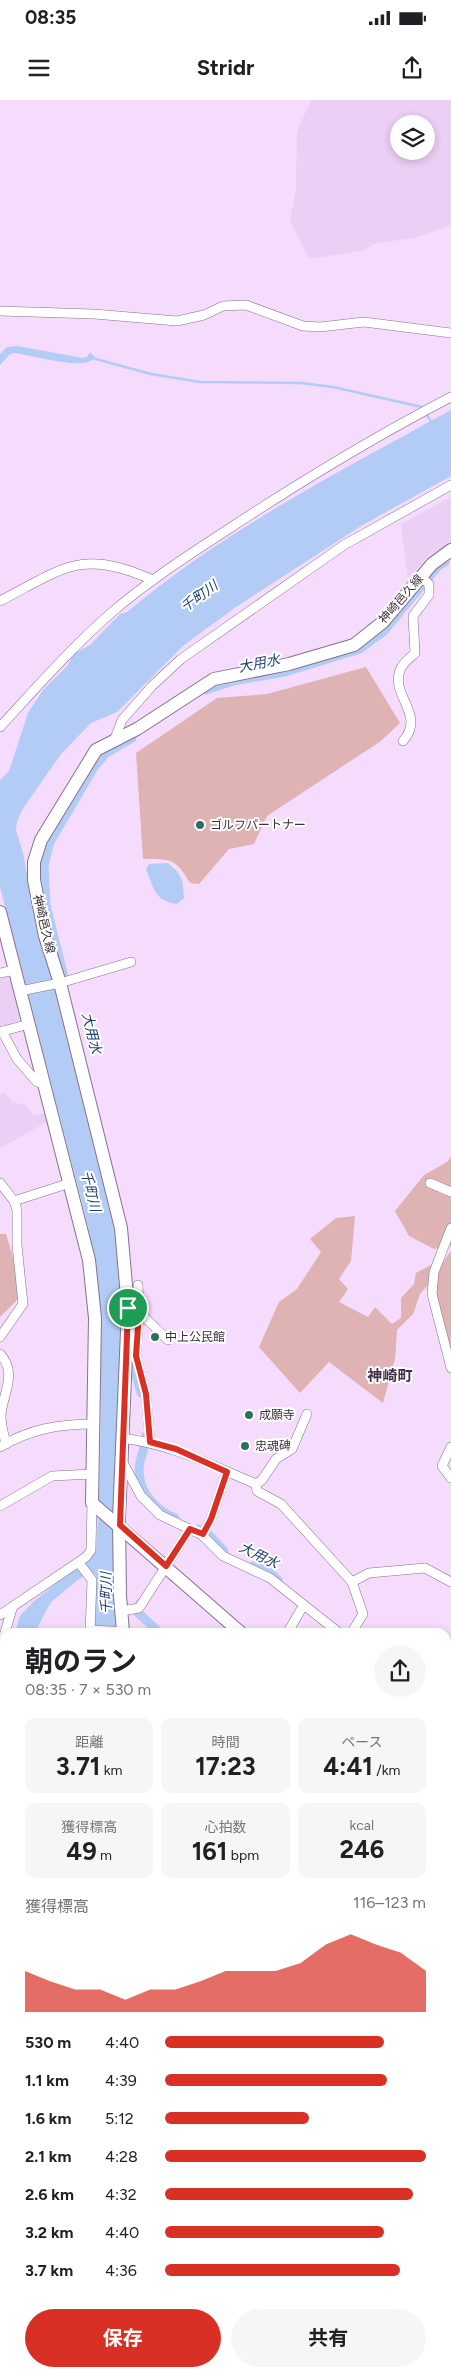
<!DOCTYPE html>
<html lang="ja">
<meta charset="utf-8">
<style>
:root{--surface:#fff;--page:#f6f6f6;--text:#202124;--muted:#757577;--accent:#d93025}
body{margin:0;font-family:Figtree,"Noto Sans JP",sans-serif;background:var(--page);color:var(--text);height:100vh;display:flex;flex-direction:column;font-size:19px;white-space:nowrap}
*{box-sizing:border-box;margin:0}
p{font-size:16px;color:var(--muted)}
.icon{flex:none;width:28px;height:28px;fill:none;stroke:currentColor;stroke-width:2;stroke-linecap:round;stroke-linejoin:round}
.map{position:relative;flex:1;overflow:hidden}
.panel{position:absolute;left:0px;top:1528px;width:451px;height:749px;display:flex;flex-direction:column;background:var(--surface);border-radius:15px 15px 0 0;box-shadow:0 2px 8px #0003}
.panel>*{flex:none}
.fabs{position:absolute;left:390px;top:15px;display:grid;gap:10px}
.fabs a{display:grid;place-items:center;width:45px;height:45px;border-radius:50%;background:var(--surface);box-shadow:0 2px 8px #0003;font-size:25px}
.pin{position:absolute;display:grid;place-items:center;width:42px;height:42px;color:#fff;margin:-21px;border:2px solid #fff;border-radius:50%;box-shadow:0 1px 5px #0007}
.round{display:grid;place-items:center;flex:none;width:52px;height:52px;border-radius:26px;background:var(--page)}
.summary{display:flex;align-items:center;justify-content:space-between;height:85px;padding:0 25px}
h1{font-size:28px;font-weight:700;line-height:38px}
.figures{display:grid;grid-template-columns:repeat(3,1fr);gap:8px;height:85px;padding:5px 25px}
.figures div{display:grid;align-content:center;border-radius:10px;background:var(--page);text-align:center}
.figures b{font-size:25px;font-weight:700}
.figures small{font-size:14px;font-weight:400}
.figures p{font-size:14px}
.chart{height:140px;padding:10px 25px}
.chart p{display:flex;justify-content:space-between}
.chart svg{width:100%;height:90px;margin-top:5px;fill:var(--accent);opacity:.7}
.cta{display:flex;gap:10px;margin-top:auto;padding:10px 25px}
.cta a{flex:1;height:58px;border-radius:30px;background:var(--accent);color:#fff;font-size:20px;font-weight:700;line-height:58px;text-align:center}
.cta a+a{background:var(--page);color:var(--text)}
ul{padding:0 25px;list-style:none;font-size:16px}
li{display:grid;grid-template-columns:80px 60px 1fr;align-items:center;height:38px}
li i{height:12px;border-radius:6px;background:var(--accent)}
.status{display:flex;justify-content:space-between;align-items:center;height:35px;padding:0 25px;background:var(--surface);direction:ltr}
.status svg{height:14px;fill:currentColor}
header{display:flex;justify-content:space-between;align-items:center;height:65px;padding:0 25px;background:var(--surface);font-size:22px;font-weight:700}
.map>svg:first-child{display:block}
.built{fill:#ebcff4;fill-rule:evenodd}
.green{fill:#dfb2b3}
.water{fill:#b2ccf5}
.lines{fill:none;stroke-linecap:round;stroke-linejoin:round}
.stream{stroke:#b2ccf5;stroke-width:2.5}
.canal{stroke:#b2ccf5;stroke-width:9}
.street-casing{stroke:#86718d;stroke-width:10}
.secondary-casing{stroke:#86718d;stroke-width:14}
.street{stroke:#fff;stroke-width:9}
.secondary{stroke:#fff;stroke-width:12}
.route-casing{stroke:#fff;stroke-width:10}
.route{stroke:#d93025;stroke-width:6}
.poi-dot{fill:#306f5d;stroke:#fff;stroke-width:2}
.labels{text-anchor:middle;stroke-width:4;stroke-linejoin:round;paint-order:stroke}
.street-label{font-size:12px;fill:#3a313d;stroke:#fff}
.poi-label{font-size:12px;fill:#3a313d;stroke:#fff;text-anchor:start}
.water-label{font-size:14px;font-style:italic;fill:#224174;stroke:#fff}
.quarter-label{font-size:15px;font-weight:bold;fill:#432f49;stroke:#fff}
</style>
<div class="status"><b>08:35</b><svg viewBox="0 0 49 12"><path d="M0 12V9h3v3zM5 12V6h3v6zM10 12V3h3v9zM15 12V0h3v12zM26 1h20v11H26zM47 4h2v5h-2z"/></svg></div>
<header><svg class="icon" aria-label="menu" viewBox="0 0 24 24"><path d="M4 6h16M4 12h16M4 18h16"/></svg>Stridr<svg class="icon" aria-label="share" viewBox="0 0 24 24"><path d="M12 15V3M7 8l5-5 5 5M5 13v7h14v-7"/></svg></header>
<div class="map">
<svg width="451" height="2276" viewBox="0 0 451 2276">
<rect width="100%" height="100%" fill="#f5dcfc"/>
<g class="built">
<path d="M311,0H451V125L418,137L373,144L365,150L309,159L290,120L296,90L297,32ZM399,24H426V51H399Z"/>
<polygon points="451,397 451,443 429,455 408,480 401,424"/>
<polygon points="6,876 10,879 20,919 0,929 0,878"/>
<polygon points="4,992 12,1002 26,1005 33,1015 45,1013 47,1022 0,1048 0,995"/>
</g>
<g class="green">
<path d="M366,567L400,623L381,641L267,716L254,744L229,749L199,784L190,783C175,758 172,759 143,759L136,653L217,598L267,594Z"/>
<polygon points="451,1057 451,1146 434,1149 409,1136 395,1111 424,1075 447,1062"/>
<polygon points="355,1116 351,1161 339,1179 348,1189 339,1202 368,1217 375,1207 392,1224 401,1218 401,1198 414,1184 416,1173 433,1164 428,1185 420,1194 413,1214 397,1230 395,1259 383,1303 329,1262 300,1293 259,1247 279,1202 297,1189 321,1152 310,1139 336,1118"/>
<polygon points="0,1134 6,1134 17,1170 18,1199 0,1217"/>
<path d="M451,1151V1257C441,1219 423,1185 451,1151Z"/>
</g>
<g class="water">
<path d="M17,246L83,258L87,257L90,252L95,257C88,272 30,255 15,253L10,254L0,265V254L7,247Z"/>
<path d="M451,310V376L361,426L236,507L184,545L117,612L91,623L61,654L22,710L17,722L16,730L23,753L30,791L118,1124L124,1203L120,1532H93L96,1475L89,1471L51,1502L35,1532H15L20,1516L33,1502L96,1451C100,1393 101,1335 101,1277C100,1221 99,1177 87,1122L0,787V680L9,671L28,613L43,590L67,566L74,554L90,545L120,514L127,512C225,430 340,371 451,310Z"/>
<path d="M168,763C182,775 183,779 184,798L177,804C154,801 154,788 146,769L149,764Z"/>
<path d="M5,1568V1668C0,1635 1,1601 5,1568Z"/>
<polygon points="5,1947 5,2236 0,2261 0,1972"/>
</g>
<g class="lines">
<g class="stream">
<polyline points="92,258 151,274 200,282 301,283 333,287 422,307 432,323"/>
<polyline points="0,1700 5,1717"/>
<polyline points="0,1910 5,1885"/>
<polyline points="17,2276 18,2271"/>
</g>
<g class="canal">
<polyline points="206,590 233,581 285,572 360,549 383,532 438,466 445,462"/>
<polyline points="64,877 46,805 44,766 50,742 94,667 106,653 132,638"/>
<polyline points="133,1237 134,1208"/>
<polyline points="132,1250 131,1257 141,1293"/>
<path d="M146,1336C146,1347 139,1359 139,1370C139,1392 155,1410 175,1418"/>
<polyline points="198,1429 208,1434 224,1451"/>
<polyline points="253,1466 270,1473 278,1480"/>
<polyline points="140,1503 137,1512 159,1532"/>
<polyline points="446,1689 451,1693"/>
<polyline points="352,2271 367,2275"/>
</g>
<g class="street-casing">
<g id="street">
<polyline points="0,211 94,214 177,221 204,215 223,206 246,205 303,226 320,227 364,222 451,233"/>
<path d="M0,501C64,468 81,448 153,480"/>
<path d="M0,627C36,588 71,548 111,513C147,482 187,456 227,430C300,382 374,337 451,297"/>
<polyline points="114,641 122,620 152,586 181,559 344,445 451,385"/>
<path d="M403,641C427,614 388,595 401,568C404,562 411,557 415,553L413,516L429,495V484L420,476"/>
<polyline points="0,873 15,870"/>
<polyline points="20,891 60,883 131,862"/>
<polyline points="2,931 17,959 37,982 44,983"/>
<polyline points="0,932 29,924"/>
<polyline points="0,1083 14,1101 17,1110 17,1145 23,1204 0,1237"/>
<polyline points="430,1083 451,1092"/>
<polyline points="14,1101 70,1083"/>
<polyline points="451,1128 434,1172 432,1194 451,1268"/>
<polyline points="138,1185 139,1212 136,1256 146,1294 150,1342"/>
<polyline points="138,1211 168,1240"/>
<path d="M0,1254C19,1274 1,1296 1,1317C1,1325 4,1335 6,1344"/>
<path d="M122,1338C174,1345 209,1364 256,1384L257,1391L281,1404L352,1482"/>
<path d="M0,1347C30,1329 59,1324 94,1324"/>
<polyline points="451,1347 442,1366 451,1378"/>
<polyline points="122,1361 141,1396 160,1415 202,1435 223,1456 270,1478 338,1532"/>
<polyline points="256,1384 262,1380 276,1359 292,1349 307,1314"/>
<polyline points="0,1406 52,1376 93,1374"/>
<polyline points="202,1435 211,1419 227,1372"/>
<polyline points="79,1463 92,1480 90,1532"/>
<polyline points="122,1511 139,1508 190,1429"/>
<polyline points="0,1515 86,1457 91,1450 92,1403"/>
<polyline points="91,1530 127,1532"/>
<polyline points="5,1532 12,1509"/>
<polyline points="288,1532 303,1506"/>
<polyline points="352,1532 363,1514 352,1482 369,1473 425,1468 451,1482"/>
<polyline points="0,1553 5,1533"/>
<polyline points="446,1553 451,1551"/>
<polyline points="0,1676 5,1694"/>
<polyline points="446,1727 451,1710"/>
<polyline points="446,1847 451,1848"/>
<polyline points="0,1947 5,1921"/>
<polyline points="446,2000 451,2001"/>
<polyline points="368,2271 390,2276"/>
<polyline points="149,2276 149,2271"/>
<polyline points="336,2276 337,2271"/>
</g>
</g>
<g class="secondary-casing">
<g id="secondary">
<polyline points="0,812 89,1160 95,1218 92,1403 240,1532"/>
<polyline points="123,1532 120,1496 119,1418 128,1208 121,1128 60,883 45,836 34,780 34,762 41,740 96,650 137,629 214,579 289,564 354,545 383,522 432,464 451,450"/>
<polyline points="446,1702 451,1703"/>
<polyline points="5,2276 6,2271"/>
</g>
</g>
<use href="#street" class="street"/>
<use href="#secondary" class="secondary"/>
</g>
<g class="lines">
<g class="route-casing">
<polygon id="route" points="128,1208 139,1212 136,1256 146,1294 150,1342 176,1349 227,1372 211,1419 203,1434 190,1429 166,1466 120,1425"/>
</g>
<use href="#route" class="route"/>
</g>
<g class="poi-dot">
<circle cx="200" cy="725" r="5"/>
<circle cx="155" cy="1237" r="5"/>
<circle cx="249" cy="1315" r="5"/>
<circle cx="245" cy="1346" r="5"/>
</g>
<g class="labels">
<g class="street-label">
<text transform="translate(401 499) rotate(-49)" y="4">神崎邑久線</text>
<text transform="translate(44 824) rotate(77)" y="4">神崎邑久線</text>
</g>
<g class="poi-label">
<text x="210" y="729">ゴルフパートナー</text>
<text x="165" y="1241">中上公民館</text>
<text x="259" y="1319">成願寺</text>
<text x="255" y="1350">忠魂碑</text>
</g>
<g class="water-label">
<text transform="translate(199 496) rotate(-36)" y="5">千町川</text>
<text transform="translate(259 563) rotate(-11)" y="5">大用水</text>
<text transform="translate(92 933) rotate(76)" y="5">大用水</text>
<text transform="translate(91 1091) rotate(76)" y="5">千町川</text>
<text transform="translate(259 1455) rotate(26)" y="5">大用水</text>
<text transform="translate(106 1493) rotate(-91)" y="5">千町川</text>
</g>
<g class="quarter-label">
<text x="390" y="1281">神崎町</text>
</g>
</g>
</svg>
<div class="fabs">
<a><svg class="icon" aria-label="layers" viewBox="0 0 24 24"><path d="M12 4l9 5-9 5-9-5zM3 14l9 5 9-5"/></svg></a>
</div>
<div class="pin" style="left:128px;top:1208px;background:#1e9e55"><svg class="icon" aria-label="arrive" viewBox="0 0 24 24"><path d="M6 21V4h12l-3 4 3 4H6"/></svg></div>
<section class="panel">
<div class="summary"><div><h1>朝のラン</h1><p>08:35 · 7 × 530 m</p></div><a class="round"><svg class="icon" aria-label="share" viewBox="0 0 24 24"><path d="M12 15V3M7 8l5-5 5 5M5 13v7h14v-7"/></svg></a></div>
<div class="figures">
<div><p>距離</p><b>3.71<small> km</small></b></div>
<div><p>時間</p><b>17:23</b></div>
<div><p>ペース</p><b>4:41<small> /km</small></b></div>
</div>
<div class="figures">
<div><p>獲得標高</p><b>49<small> m</small></b></div>
<div><p>心拍数</p><b>161<small> bpm</small></b></div>
<div><p>kcal</p><b>246</b></div>
</div>
<div class="chart"><p><span>獲得標高</span>116–123 m</p>
<svg viewBox="0 0 160 44" preserveAspectRatio="none"><path d="M0 44V24L10 29L20 33L30 33L40 38L50 33L60 33L70 29L80 24L90 24L100 24L110 20L120 11L130 6L140 11L150 15L160 24V44z"/></svg>
</div>
<ul>
<li><b>530 m</b>4:40<i style="width:84%"></i></li>
<li><b>1.1 km</b>4:39<i style="width:85%"></i></li>
<li><b>1.6 km</b>5:12<i style="width:55%"></i></li>
<li><b>2.1 km</b>4:28<i style="width:100%"></i></li>
<li><b>2.6 km</b>4:32<i style="width:95%"></i></li>
<li><b>3.2 km</b>4:40<i style="width:84%"></i></li>
<li><b>3.7 km</b>4:36<i style="width:90%"></i></li>
</ul>
<div class="cta"><a>保存</a><a>共有</a></div>
</section>
</div>
